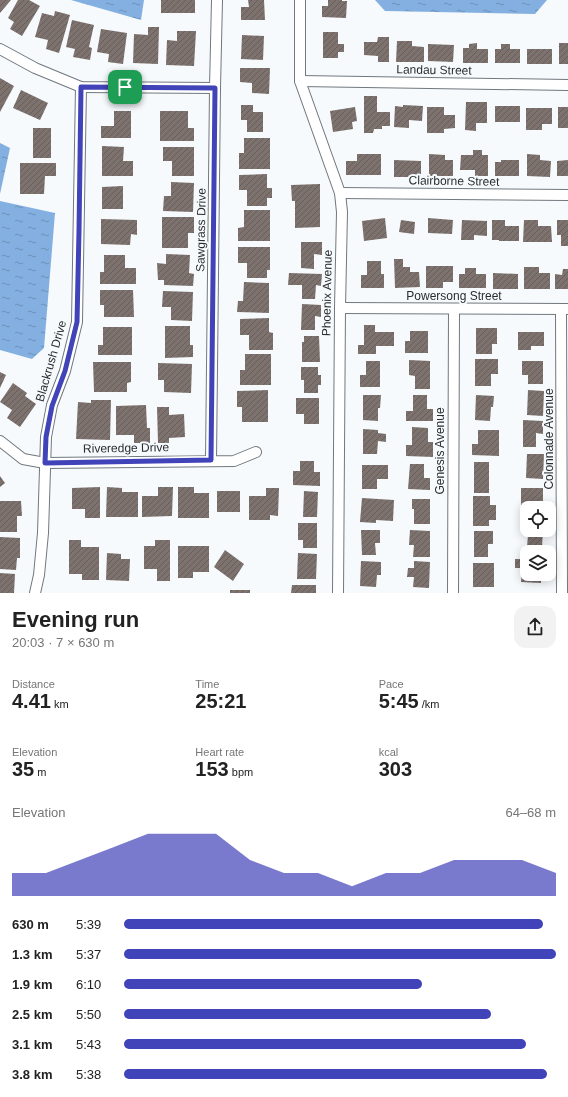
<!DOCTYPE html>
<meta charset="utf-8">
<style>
:root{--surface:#fff;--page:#f2f2f2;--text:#222;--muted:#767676;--accent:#4143b8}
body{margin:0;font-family:Helvetica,sans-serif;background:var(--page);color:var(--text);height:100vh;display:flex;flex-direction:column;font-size:15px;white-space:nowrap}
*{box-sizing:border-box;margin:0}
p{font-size:13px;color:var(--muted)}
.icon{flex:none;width:22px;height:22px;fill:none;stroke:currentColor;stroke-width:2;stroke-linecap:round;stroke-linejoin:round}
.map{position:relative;height:593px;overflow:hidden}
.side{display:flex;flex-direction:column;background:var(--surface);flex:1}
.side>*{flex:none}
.buttons{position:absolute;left:520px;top:501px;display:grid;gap:8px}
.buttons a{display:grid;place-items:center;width:36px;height:36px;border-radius:8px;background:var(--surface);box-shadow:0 2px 10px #0003;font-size:20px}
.pin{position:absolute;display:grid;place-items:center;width:34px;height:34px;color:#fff;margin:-17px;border-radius:8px;box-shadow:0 2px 6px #0006}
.round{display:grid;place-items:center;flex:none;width:42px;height:42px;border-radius:12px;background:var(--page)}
.head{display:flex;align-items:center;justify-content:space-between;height:68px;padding:0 12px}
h1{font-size:22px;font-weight:800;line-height:30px}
.stats{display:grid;grid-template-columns:repeat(3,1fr);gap:6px;height:68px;padding:4px 12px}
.stats div{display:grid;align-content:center}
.stats b{font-size:20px;font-weight:800}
.stats small{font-size:11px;font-weight:400}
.stats p{font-size:11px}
.chart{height:112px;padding:8px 12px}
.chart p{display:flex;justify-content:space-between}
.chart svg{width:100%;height:72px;margin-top:4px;fill:var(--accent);opacity:.7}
ul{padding:0 12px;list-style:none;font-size:13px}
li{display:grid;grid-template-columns:64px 48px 1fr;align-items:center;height:30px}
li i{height:10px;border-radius:5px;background:var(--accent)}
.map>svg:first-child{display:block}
.water{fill:url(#water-ripples)}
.building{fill:url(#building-hatch)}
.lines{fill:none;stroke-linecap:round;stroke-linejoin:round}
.street-casing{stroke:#70787f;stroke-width:12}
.street{stroke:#fff;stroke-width:10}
.route-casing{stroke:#fff;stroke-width:8}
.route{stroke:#4143b8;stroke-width:5}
.labels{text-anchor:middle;stroke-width:4;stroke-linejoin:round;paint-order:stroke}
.street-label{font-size:12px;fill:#292d30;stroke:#f6fafd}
</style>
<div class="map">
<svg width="568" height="593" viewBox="0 0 568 593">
<defs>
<pattern id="water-ripples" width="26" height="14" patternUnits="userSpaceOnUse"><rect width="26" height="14" fill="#84b0e1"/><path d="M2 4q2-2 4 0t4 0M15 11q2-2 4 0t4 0" fill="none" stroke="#6c90b7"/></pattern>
<pattern id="building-hatch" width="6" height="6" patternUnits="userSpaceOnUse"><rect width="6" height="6" fill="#7d726e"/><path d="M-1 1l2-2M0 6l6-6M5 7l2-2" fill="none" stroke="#665e5b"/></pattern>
</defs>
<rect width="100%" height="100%" fill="#f6fafd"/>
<g class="water">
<polygon points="71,0 144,0 141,20"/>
<polygon points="375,0 547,0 535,14 385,11"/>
<polygon points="0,143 10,148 0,194"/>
<polygon points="0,201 55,213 44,348 32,359 0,350"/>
</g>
<g class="building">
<polygon points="0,0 11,0 0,13"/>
<polygon points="18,0 29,0 40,6 22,36 10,29 14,22 8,18"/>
<rect x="161" y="0" width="34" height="13"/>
<polygon points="248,0 264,0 265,20 241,20 241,7 249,7"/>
<polygon points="328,0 342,0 342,1 347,1 346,18 322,17 322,6 328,6"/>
<polygon points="55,11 70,15 59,53 46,49 48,40 35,37 42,13 54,16"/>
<polygon points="72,20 94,25 89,47 92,48 90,60 73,57 75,49 66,47"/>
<polygon points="148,27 159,27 158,64 133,63 134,34 148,35"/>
<polygon points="101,29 127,33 123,64 108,62 109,54 97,52"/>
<polygon points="177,31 196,31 194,66 166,65 167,40 177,41"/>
<polygon points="323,32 338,32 338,44 344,44 344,52 338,52 338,58 323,58"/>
<polygon points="242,35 264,36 263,60 241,59"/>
<polygon points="378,37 389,37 389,62 378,62 378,56 364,55 364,42 377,42"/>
<polygon points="397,41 412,41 412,46 424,47 424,62 396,62"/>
<polygon points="477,43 477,49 488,49 488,63 463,63 463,48 469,48 469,44"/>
<rect x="559" y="43" width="9" height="21"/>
<polygon points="428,44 454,45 453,62 428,61"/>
<polygon points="501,44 510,44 510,49 520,49 520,63 495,63 495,49 501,49"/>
<rect x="527" y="49" width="25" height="15"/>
<polygon points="240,68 270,68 269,94 252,93 252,83 240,82"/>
<polygon points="0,78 14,86 0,112"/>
<polygon points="21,90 48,103 40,120 13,108"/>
<polygon points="364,96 377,96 377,112 390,112 390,126 382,126 382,129 374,129 373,133 364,133"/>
<polygon points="466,102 487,102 487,123 476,123 476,131 465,130"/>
<polygon points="241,105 253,105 253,112 263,112 263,132 247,132 247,120 241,120"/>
<polygon points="403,105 423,106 422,121 409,120 409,128 394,127 395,106 403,107"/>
<rect x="495" y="106" width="25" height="16"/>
<polygon points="355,107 357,121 352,122 353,129 333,132 330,111"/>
<polygon points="427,107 444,107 444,115 455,115 455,128 444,129 444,133 427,133"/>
<rect x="558" y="107" width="10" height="21"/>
<polygon points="526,108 552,108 552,124 542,124 542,130 526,130"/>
<polygon points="114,111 131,111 131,138 101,138 101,126 114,126"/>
<polygon points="160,111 188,111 188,128 194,128 194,141 160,141"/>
<rect x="33" y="128" width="18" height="30"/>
<polygon points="244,138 270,138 270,169 239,169 239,153 244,153"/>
<polygon points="102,146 124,147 123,161 133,161 133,176 102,176"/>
<polygon points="163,147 194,147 194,176 172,176 172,161 163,161"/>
<polygon points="473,150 482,150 482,155 488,155 488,176 475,176 475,170 460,170 461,155 473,155"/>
<polygon points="357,154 381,154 381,175 346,175 346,161 357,161"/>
<polygon points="429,154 445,155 445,160 453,160 453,176 429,176"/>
<polygon points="527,154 540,155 540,160 551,161 550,177 527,176"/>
<polygon points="394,160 421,161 421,175 413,175 413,177 394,177"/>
<polygon points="501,160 519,160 519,176 495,176 495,162 501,162"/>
<polygon points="568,160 568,176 557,176 557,161"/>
<polygon points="20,163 56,163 56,176 45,176 44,194 20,194"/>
<polygon points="267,174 267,188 272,188 272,198 267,198 267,206 247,206 247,190 239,190 239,175"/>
<polygon points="171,182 194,183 193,212 163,211 164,196 171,196"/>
<polygon points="320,184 320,227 295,228 295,201 292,201 291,185"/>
<polygon points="123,186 123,209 102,209 102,187"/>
<polygon points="244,210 270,210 270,241 238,241 238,228 244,227"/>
<polygon points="162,217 194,217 194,233 188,233 188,248 162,248"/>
<polygon points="385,218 387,238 364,241 362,221"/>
<polygon points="428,218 453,220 452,234 428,233"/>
<polygon points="101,219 137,220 137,235 131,234 130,245 101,244"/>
<polygon points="401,220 415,222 414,234 399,232"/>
<polygon points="462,220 487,221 487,236 474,235 474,240 461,240"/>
<polygon points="492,220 505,220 505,226 519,226 519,241 499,241 499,240 492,240"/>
<polygon points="524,220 538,220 538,226 551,226 552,242 523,242"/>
<polygon points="557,220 568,220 568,246 561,246 561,235 557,235"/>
<polygon points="301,242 322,242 322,255 314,254 314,269 301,268"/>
<polygon points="238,247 270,247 270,270 267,270 267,278 247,278 247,263 238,263"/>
<polygon points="166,254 190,255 189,273 194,274 193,286 164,285 164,280 158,280 157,263 166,264"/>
<polygon points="104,255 125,255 125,268 136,268 136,284 100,284 100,272 104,272"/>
<polygon points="394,259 403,259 403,267 410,267 410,272 419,272 420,287 395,288"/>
<polygon points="367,261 381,261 381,274 384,274 384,288 361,288 361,275 367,275"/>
<polygon points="426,266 453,266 453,282 443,282 443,288 426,288"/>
<polygon points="524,267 539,267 539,273 550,273 550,289 524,289"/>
<polygon points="465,268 476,268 476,274 486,274 486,288 459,288 459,274 465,274"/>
<polygon points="563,269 568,269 568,289 555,289 555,274 562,275"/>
<polygon points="289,273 322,274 321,286 316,285 315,299 302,299 302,285 288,285"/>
<polygon points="493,273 518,274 518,289 493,289"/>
<polygon points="244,282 269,283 269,313 237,312 238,301 243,301"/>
<polygon points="100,290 133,290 134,317 104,317 104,305 100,305"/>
<polygon points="163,291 193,292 192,321 171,320 171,307 162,307"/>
<polygon points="302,304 321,305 321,317 315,316 315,330 301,330"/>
<polygon points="269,318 269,332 273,333 273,350 249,350 249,335 240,335 240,319"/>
<polygon points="364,325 375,325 375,332 394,332 394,346 376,346 376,354 358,354 358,345 364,345"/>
<polygon points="165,326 190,326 190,345 193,345 193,357 165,358"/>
<polygon points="103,327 132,327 132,355 98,355 98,345 103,345"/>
<polygon points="476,328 497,328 497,344 492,344 492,354 476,354"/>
<polygon points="410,331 428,331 428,353 405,353 405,341 410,341"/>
<polygon points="518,332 544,332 544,346 531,346 531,350 518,350"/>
<polygon points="304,336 319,336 320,362 302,362 302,342 304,342"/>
<polygon points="245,354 271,354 271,385 240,385 240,370 245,370"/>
<polygon points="475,359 498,359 498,374 491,374 491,386 475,386"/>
<polygon points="409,360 430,361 430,389 415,389 415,376 409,375"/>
<polygon points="366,361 380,361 380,387 360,387 360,375 366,375"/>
<polygon points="522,361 543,361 543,384 528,384 528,375 522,375"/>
<polygon points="93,362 131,362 131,382 127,383 127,392 94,392"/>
<polygon points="158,363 192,364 191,393 164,392 164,380 158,380"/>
<polygon points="301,367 318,367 318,375 321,375 321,385 318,385 318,393 304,393 304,380 301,380"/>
<polygon points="0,372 6,375 0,388"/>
<polygon points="13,383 27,393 25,396 36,404 20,427 7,418 12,410 0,402"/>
<polygon points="268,390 268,422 242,422 242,407 237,407 237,391"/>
<polygon points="528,390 544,391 543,416 527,415"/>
<polygon points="363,395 381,395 380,408 378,408 378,421 363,420"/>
<polygon points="413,395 427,395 427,409 433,409 433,421 406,421 406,411 413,411"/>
<polygon points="476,395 494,396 493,407 491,407 490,421 475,420"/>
<polygon points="296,398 319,398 319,424 304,424 304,414 296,414"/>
<polygon points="91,400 111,400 110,440 76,439 78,402 91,403"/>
<polygon points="146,405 147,428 150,428 150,443 134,443 134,435 116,435 116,406"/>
<polygon points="157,407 169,407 169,415 184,414 185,437 169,438 169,443 158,443"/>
<polygon points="523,420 543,421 543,434 536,433 536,447 523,447"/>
<polygon points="412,427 428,428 428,442 433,442 433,457 406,456 406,445 412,445"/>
<polygon points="363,429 378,430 378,433 386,434 386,442 378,441 377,454 363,454"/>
<polygon points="478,430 499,430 499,456 472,455 472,444 478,444"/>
<polygon points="527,454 544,454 543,479 526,478"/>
<polygon points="300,461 314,461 314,472 320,472 320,486 293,485 293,471 300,471"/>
<rect x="474" y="462" width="15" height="31"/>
<polygon points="410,464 424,464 424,478 430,478 430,490 408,489"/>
<polygon points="362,465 388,465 388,479 377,479 377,489 362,489"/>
<polygon points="0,476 5,483 0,487"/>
<polygon points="100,487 100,518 85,518 85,509 72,509 72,488"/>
<polygon points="107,487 122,488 122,492 138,492 138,517 106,517"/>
<polygon points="158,487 173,487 172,516 142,517 142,496 158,496"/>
<polygon points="178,487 194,487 194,493 209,493 209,518 178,518"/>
<polygon points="266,488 279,488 278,516 270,515 270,520 249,520 249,496 266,496"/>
<polygon points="521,488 543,488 543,508 527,508 527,512 521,512"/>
<rect x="217" y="491" width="23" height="21"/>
<polygon points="304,491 318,492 317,517 303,517"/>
<polygon points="473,496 490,496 490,505 496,505 496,520 489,520 489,526 473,526"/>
<polygon points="362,498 394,500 393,521 376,520 376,523 360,522"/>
<polygon points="412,499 430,499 430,524 414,524 414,509 412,509"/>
<polygon points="0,501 21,501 22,516 17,516 17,532 0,532"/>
<polygon points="298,523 317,523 317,548 303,548 303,540 298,540"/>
<polygon points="523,523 527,523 527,530 543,530 542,547 527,547 528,535 522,534"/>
<polygon points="361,530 380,530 380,543 375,543 376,555 362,555"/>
<polygon points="410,530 430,531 430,557 413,557 414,545 409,545"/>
<polygon points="474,531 493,531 493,544 488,544 488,557 474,557"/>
<polygon points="0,537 20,538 20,558 17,558 16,570 0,569"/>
<polygon points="69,540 81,540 81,547 99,547 99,580 82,580 82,574 69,574"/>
<polygon points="155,540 170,540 170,581 157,581 157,569 144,569 144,546 155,546"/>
<polygon points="178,546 209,546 209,572 193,572 193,578 178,578"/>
<polygon points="225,550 244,564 233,581 214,567"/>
<polygon points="107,553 121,554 121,559 130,559 129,581 106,580"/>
<polygon points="298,553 317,554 316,579 297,579"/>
<polygon points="522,554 527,554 527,574 541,574 541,583 521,582 522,568 515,568 515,559 522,559"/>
<polygon points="361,561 381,562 381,575 377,575 376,587 360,586"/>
<polygon points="414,561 430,562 429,588 413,587 414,577 407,577 408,568 414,568"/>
<rect x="473" y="563" width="21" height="24"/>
<polygon points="0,573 15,574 14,593 0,593"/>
<polygon points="292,585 316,585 316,593 291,593"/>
<rect x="230" y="590" width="20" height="3"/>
</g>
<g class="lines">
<g class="street-casing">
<g id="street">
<polyline points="300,0 300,81 340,193 342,212 340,308 338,593"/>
<polyline points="0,49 35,68 81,87 215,88"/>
<polyline points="300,81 568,85"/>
<polyline points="340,193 568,195"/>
<polyline points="340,308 568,309"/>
<polyline points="561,309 562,593"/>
<polyline points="0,441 23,459 45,463 234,461 256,452"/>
<polyline points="211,460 215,88 217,0"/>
<polyline points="35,593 39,575 43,533 46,437 52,405 65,371 77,322 81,87"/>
<polyline points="453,593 454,309"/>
</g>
</g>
<use href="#street" class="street"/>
</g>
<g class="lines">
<g class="route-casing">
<polygon id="route" points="81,87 215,88 211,460 45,463 46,437 52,406 65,371 77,322 79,231"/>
</g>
<use href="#route" class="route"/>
</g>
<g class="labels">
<g class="street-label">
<text transform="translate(434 70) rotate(1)" y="4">Landau Street</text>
<text transform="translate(454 181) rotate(1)" y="4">Clairborne Street</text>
<text transform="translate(201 230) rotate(-89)" y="4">Sawgrass Drive</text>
<text transform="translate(327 293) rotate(-89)" y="4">Phoenix Avenue</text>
<text x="454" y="300">Powersong Street</text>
<text transform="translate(51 361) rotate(-74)" y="4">Blackrush Drive</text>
<text transform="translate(549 439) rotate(-90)" y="4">Colonnade Avenue</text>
<text transform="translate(126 448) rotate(-1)" y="4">Riveredge Drive</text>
<text transform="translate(440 451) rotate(-90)" y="4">Genesis Avenue</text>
</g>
</g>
</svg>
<div class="buttons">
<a><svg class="icon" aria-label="locate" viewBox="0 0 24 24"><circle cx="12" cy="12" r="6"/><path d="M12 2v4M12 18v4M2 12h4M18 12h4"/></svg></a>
<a><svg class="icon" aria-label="layers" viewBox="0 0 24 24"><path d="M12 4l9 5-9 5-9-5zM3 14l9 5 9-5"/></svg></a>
</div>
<div class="pin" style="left:125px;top:87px;background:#1e9e55"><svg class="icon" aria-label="arrive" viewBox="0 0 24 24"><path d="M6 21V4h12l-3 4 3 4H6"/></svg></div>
</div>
<section class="side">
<div class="head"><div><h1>Evening run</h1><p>20:03 · 7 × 630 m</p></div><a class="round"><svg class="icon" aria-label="share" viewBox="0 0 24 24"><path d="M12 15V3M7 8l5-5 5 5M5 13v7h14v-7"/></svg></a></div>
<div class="stats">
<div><p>Distance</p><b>4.41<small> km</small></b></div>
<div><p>Time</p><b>25:21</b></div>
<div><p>Pace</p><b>5:45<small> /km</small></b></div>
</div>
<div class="stats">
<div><p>Elevation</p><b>35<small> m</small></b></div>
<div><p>Heart rate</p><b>153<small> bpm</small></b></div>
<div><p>kcal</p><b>303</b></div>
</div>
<div class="chart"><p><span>Elevation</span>64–68 m</p>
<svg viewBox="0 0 160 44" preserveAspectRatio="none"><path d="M0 44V30L10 30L20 22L30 14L40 6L50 6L60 6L70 22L80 30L90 30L100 38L110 30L120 30L130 22L140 22L150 22L160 30V44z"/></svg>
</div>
<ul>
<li><b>630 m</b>5:39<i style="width:97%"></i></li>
<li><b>1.3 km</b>5:37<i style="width:100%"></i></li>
<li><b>1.9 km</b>6:10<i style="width:69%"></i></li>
<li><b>2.5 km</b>5:50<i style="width:85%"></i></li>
<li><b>3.1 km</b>5:43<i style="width:93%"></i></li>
<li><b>3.8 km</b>5:38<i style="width:98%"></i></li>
</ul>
</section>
